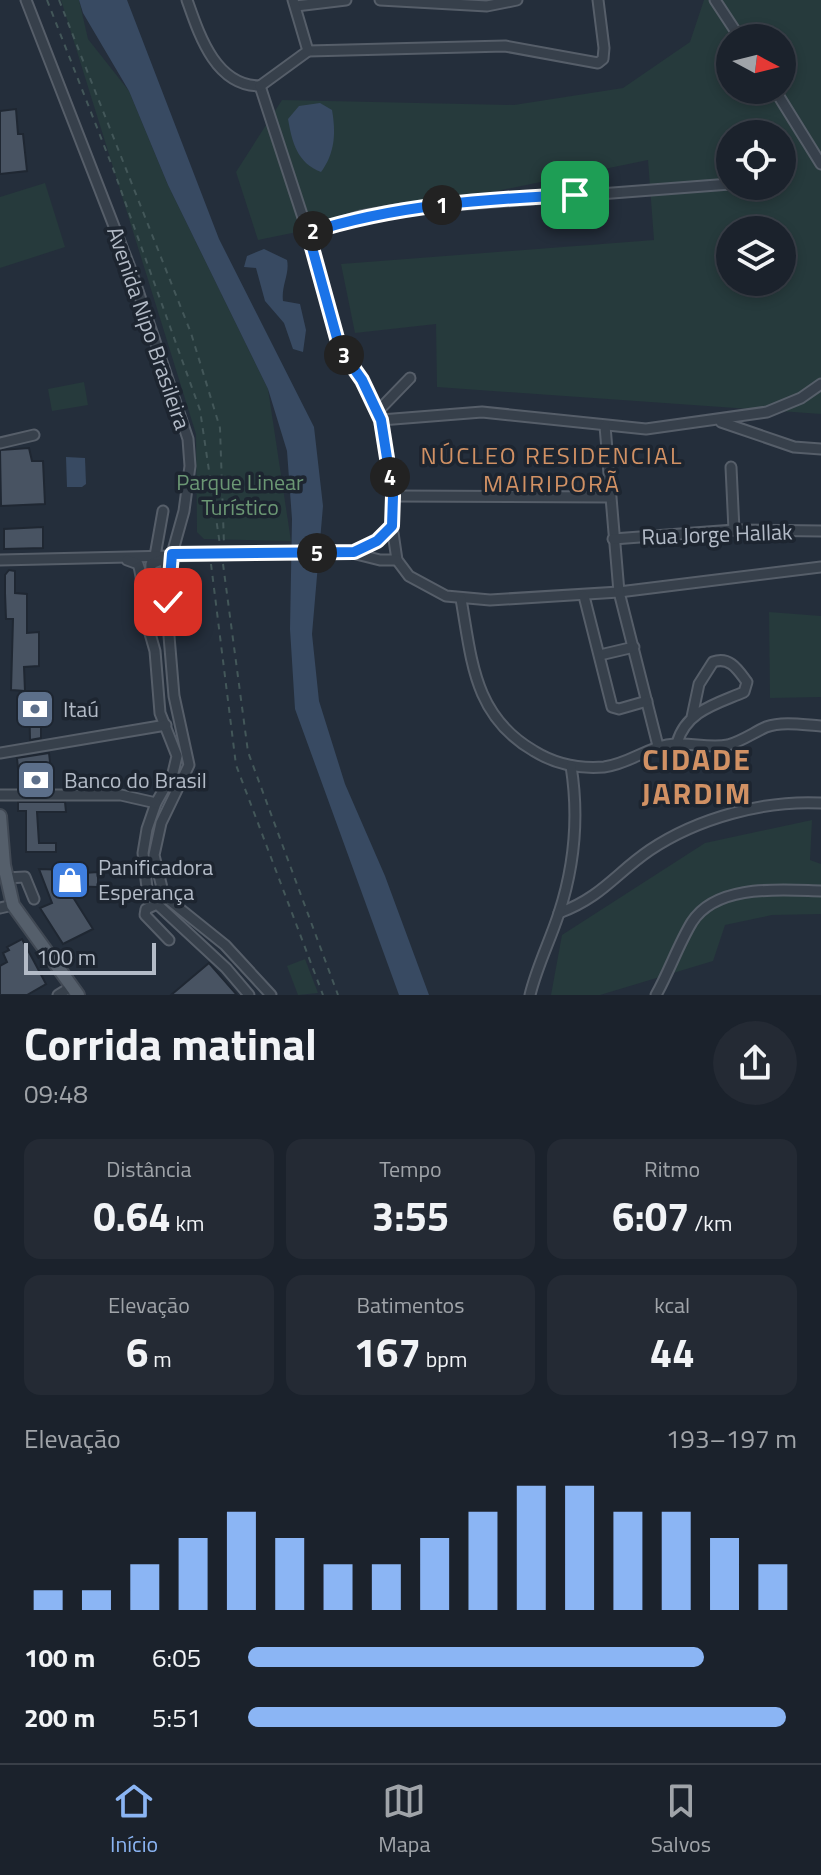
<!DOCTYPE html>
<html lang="pt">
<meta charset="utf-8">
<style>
:root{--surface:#1b222c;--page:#242a34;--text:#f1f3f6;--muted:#a0a4a9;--line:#393f48;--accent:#8bb5f4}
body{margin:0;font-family:"Titillium Web",sans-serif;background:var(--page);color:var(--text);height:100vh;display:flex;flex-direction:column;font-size:30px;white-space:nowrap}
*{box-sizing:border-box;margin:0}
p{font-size:26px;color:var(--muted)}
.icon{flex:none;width:44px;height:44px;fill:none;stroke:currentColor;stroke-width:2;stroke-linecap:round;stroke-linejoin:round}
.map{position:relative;height:995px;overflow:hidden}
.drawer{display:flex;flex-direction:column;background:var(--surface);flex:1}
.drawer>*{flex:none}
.needle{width:52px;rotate:97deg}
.buttons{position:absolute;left:716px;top:24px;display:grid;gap:16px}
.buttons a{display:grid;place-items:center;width:80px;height:80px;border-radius:50%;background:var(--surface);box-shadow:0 4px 12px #0003,0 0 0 2px var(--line);font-size:40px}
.scale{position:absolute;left:24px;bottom:20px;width:132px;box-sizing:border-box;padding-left:8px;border:4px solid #b3bbc7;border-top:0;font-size:22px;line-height:28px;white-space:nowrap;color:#b3bbc7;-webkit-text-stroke:6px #1d2530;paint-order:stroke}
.pin{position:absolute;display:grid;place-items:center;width:68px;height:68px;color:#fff;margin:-34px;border-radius:16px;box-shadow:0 4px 12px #0006}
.km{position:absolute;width:40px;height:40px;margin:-20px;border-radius:50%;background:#222;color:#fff;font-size:22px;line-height:40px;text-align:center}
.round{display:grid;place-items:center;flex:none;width:84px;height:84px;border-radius:42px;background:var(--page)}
.summary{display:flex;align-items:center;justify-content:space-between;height:136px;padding:0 24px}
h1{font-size:44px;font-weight:700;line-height:60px}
.figures{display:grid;grid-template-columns:repeat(3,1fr);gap:12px;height:136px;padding:8px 24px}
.figures div{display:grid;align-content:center;border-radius:16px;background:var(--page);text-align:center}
.figures b{font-size:40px;font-weight:700}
.figures small{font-size:22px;font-weight:400}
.figures p{font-size:22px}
.chart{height:224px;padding:16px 24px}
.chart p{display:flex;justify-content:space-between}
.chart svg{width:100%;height:144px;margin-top:8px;stroke:var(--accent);stroke-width:6}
ul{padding:0 24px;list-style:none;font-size:26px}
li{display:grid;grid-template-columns:128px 96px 1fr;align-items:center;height:60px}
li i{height:20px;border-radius:10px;background:var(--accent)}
.tabs{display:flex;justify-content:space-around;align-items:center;height:112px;border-top:2px solid var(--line);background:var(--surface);font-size:22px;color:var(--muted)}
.tabs a{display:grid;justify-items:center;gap:4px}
.tabs .selected{color:var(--accent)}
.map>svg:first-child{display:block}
.green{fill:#263a3c;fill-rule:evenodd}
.water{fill:#384a62}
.building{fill:#485362;stroke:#1f2732;stroke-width:2}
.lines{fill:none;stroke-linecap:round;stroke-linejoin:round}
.minor-casing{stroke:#565e69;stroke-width:13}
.major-casing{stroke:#414954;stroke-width:16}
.path{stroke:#435759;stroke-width:2;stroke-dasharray:6 6;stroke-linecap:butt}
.minor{stroke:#37404b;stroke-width:9}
.major{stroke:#555f6b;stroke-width:12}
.route-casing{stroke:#fff;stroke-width:16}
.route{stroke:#1a73e8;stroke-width:10}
.labels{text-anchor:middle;stroke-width:7;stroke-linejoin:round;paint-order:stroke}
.street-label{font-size:22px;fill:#b3bbc7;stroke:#1d2530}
.park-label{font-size:22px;fill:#6b9774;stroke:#1d2530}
.poi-label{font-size:22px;fill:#b3bbc7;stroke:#1d2530;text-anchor:start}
.neighbourhood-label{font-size:24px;letter-spacing:2px;fill:#d19164;stroke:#1d2530}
.district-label{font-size:30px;font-weight:bold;letter-spacing:2px;fill:#d19164;stroke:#1d2530}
</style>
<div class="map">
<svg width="821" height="995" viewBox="0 0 821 995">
<rect width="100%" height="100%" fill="#242e3b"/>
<g class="green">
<polygon points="61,0 79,0 88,39 129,91 168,185 268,389 291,541 204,539 197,532 196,434"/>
<path d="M704,0H821V414L437,387L436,324L355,333L341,264L654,240L648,160L258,240L236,172L282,100L514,105L623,88L690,42ZM730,38H782V90H730ZM730,134H782V186H730ZM730,230H782V282H730Z"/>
<polygon points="45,183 65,247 0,268 0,197"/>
<polygon points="84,382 88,405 52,411 48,389"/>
<polygon points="769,612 821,616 821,697 770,698"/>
<polygon points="812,820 810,860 821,864 821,914 772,915 725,925 713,961 600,995 551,995 562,935 705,843"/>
<polygon points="305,959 318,993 298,995 287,966"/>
</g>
<g class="water">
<polygon points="79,0 127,0 219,239 314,427 323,506 312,634 319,701 345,784 385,876 429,995 399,995 295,709 290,629 292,519 287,451 268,389 168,185 129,91 83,13"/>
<path d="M320,103L332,110C336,133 335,153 321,172C297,163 292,142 288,119L299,106Z"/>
<path d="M264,249L287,260C290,273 281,286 283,301L300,304L306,330L303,352L293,349L284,323L265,301L256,268L244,267L247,256Z"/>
<polygon points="66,457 85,458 86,484 82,487 67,487"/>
</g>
<g class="building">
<polygon points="16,109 18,134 23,134 27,171 0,174 0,111"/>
<polygon points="29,448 32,461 43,461 45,504 1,506 0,450"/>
<polygon points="43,527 43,548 4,549 4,529"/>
<polygon points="9,570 15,571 15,593 27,594 27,633 39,632 39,666 24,667 25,691 11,690 13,619 6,619 5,593 5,575"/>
<polygon points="29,695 41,695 41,738 30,740"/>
<polygon points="49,753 53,788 20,788 17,758"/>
<polygon points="18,802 65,802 66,812 37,812 39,843 56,843 56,852 26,852 26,811 18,811"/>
<polygon points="39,869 68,870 69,874 98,872 98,887 66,886 93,929 63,944 40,908 52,903"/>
<polygon points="22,939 46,984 27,995 0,995 0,966 7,962 3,953 9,950 7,947"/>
<polygon points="209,963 237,995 171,995"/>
</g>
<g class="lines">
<g class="minor-casing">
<g id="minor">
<polyline points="26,0 131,270 188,439 190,466 184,511 172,554 167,612 174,696 189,765 161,823 154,855 164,896 225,945 271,995"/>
<path d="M187,0C199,34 215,86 260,86"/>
<polyline points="380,0 487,6 517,0"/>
<polyline points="715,0 740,38"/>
<polyline points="296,6 346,0"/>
<polyline points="308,51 505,46 598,63 603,59 604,48 598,0"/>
<polyline points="260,86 308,233 336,339 378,411 393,496 392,526 397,560 409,576 446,596 490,600 619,592 821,567"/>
<polyline points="260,86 308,51 293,0"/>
<polyline points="775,90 821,164"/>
<polyline points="308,233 361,216 402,209 730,184"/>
<polyline points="378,411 410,378"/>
<polyline points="381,420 482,412 646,429 767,412 801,398 821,384"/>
<polyline points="721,422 794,447 821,449"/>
<polyline points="605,426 619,592 658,746"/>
<polyline points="0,443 34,435"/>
<polyline points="731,467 734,530"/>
<polyline points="393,496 610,497"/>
<polyline points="613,539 734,530 821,531"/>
<polyline points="354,552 377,541 392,526"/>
<polyline points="155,556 163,511"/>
<polyline points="0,560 348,552 380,560 397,560"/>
<path d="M127,560L138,564C145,581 139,602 146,620"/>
<polyline points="167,575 165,563 161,560 151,564 149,630 155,651 160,713 177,756 173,773 156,803 147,829 143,853 147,888 157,904 226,968 249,995"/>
<polyline points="148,584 154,614 162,615 167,605"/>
<polyline points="584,596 612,707 619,709 647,701"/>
<path d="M461,599C472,662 474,716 534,751C555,764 579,769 604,767C628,764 645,749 667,745C687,741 707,749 728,745C742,741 753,733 766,727C783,721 804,725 821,726"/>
<polyline points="600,655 634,647"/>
<path d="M677,743C686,711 716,704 744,692L747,682C738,670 730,656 713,662L699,684L692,717"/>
<polyline points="0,753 166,725"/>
<polyline points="0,795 121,795 156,803"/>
<polyline points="6,878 25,877 34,899"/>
<polyline points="157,904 146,909 145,915 169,940"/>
<polyline points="0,908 13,905"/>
<path d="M559,913C602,897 616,873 650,850C698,818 764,800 821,803"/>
<polyline points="58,995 71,987"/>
<path d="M530,995C537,966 550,941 559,913C575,864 579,816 571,766"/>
<path d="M656,995C669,972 678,945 692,922C717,883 782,890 821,891"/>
</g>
</g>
<g class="major-casing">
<polyline id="major" points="0,816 4,865 13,905 78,995"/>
</g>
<g class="path">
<polyline points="47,0 114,171 200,410 220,545"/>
<polyline points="59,0 191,333 220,428 224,545"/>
<polyline points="211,564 236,765 323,995"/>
<polyline points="223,564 248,752 338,995"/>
</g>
<use href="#minor" class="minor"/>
<use href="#major" class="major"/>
</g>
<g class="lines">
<g class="route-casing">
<path id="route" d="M168,602L172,554L354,552L377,541L392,526L393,496L381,420L362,380L340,349L308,233C394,205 485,199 575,195"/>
</g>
<use href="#route" class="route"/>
</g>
<defs>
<g id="bank-square" transform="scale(2)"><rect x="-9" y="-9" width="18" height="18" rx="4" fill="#5c6f8a" stroke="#1d2530"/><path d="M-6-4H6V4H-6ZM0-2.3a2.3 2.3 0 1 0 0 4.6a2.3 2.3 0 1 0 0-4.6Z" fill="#fff"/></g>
<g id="shop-square" transform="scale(2)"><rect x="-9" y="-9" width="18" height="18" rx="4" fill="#3f7fe0" stroke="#1d2530"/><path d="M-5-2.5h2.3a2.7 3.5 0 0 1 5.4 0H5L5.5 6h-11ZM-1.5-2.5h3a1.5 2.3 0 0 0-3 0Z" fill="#fff"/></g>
</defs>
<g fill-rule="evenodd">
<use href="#bank-square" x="35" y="709"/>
<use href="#bank-square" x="36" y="780"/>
<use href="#shop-square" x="70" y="880"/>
</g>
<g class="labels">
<g class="street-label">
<text transform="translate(149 328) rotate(71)" y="8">Avenida Nipo Brasileira</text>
<text transform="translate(717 534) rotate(-2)" y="8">Rua Jorge Hallak</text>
</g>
<g class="park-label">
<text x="240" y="490">Parque Linear<tspan x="240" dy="25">Turístico</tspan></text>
</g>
<g class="poi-label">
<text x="63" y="717">Itaú</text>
<text x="64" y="788">Banco do Brasil</text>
<text x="98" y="875">Panificadora<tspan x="98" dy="25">Esperança</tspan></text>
</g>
<g class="neighbourhood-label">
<text x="552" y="464">NÚCLEO RESIDENCIAL<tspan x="552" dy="28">MAIRIPORÃ</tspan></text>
</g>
<g class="district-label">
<text x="697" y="770">CIDADE<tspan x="697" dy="34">JARDIM</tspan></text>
</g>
</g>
</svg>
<div class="buttons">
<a><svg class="needle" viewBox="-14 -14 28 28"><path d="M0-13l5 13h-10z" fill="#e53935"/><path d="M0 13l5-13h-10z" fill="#a0a4a9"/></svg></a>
<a><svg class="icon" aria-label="locate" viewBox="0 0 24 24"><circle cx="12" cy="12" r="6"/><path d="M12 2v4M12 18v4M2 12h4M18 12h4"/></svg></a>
<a><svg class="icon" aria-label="layers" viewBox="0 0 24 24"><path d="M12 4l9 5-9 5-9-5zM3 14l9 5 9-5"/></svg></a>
</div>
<div class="scale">100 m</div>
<div class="pin" style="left:575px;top:195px;background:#1e9e55"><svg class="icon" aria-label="arrive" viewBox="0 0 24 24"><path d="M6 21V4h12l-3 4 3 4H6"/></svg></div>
<div class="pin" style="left:168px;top:602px;background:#d93025"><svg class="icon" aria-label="check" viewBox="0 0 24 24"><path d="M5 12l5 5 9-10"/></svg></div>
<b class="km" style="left:442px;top:205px">1</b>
<b class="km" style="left:313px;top:231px">2</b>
<b class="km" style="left:344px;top:355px">3</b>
<b class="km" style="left:390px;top:477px">4</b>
<b class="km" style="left:317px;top:553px">5</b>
</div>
<section class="drawer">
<div class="summary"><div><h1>Corrida matinal</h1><p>09:48</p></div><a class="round"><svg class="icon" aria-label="share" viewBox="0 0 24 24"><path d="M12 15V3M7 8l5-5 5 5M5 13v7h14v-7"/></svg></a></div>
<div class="figures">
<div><p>Distância</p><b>0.64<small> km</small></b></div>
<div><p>Tempo</p><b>3:55</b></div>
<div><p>Ritmo</p><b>6:07<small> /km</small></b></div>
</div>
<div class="figures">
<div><p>Elevação</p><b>6<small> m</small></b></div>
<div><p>Batimentos</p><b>167<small> bpm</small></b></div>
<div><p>kcal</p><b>44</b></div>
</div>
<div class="chart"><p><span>Elevação</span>193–197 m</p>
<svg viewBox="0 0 160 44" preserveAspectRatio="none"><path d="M5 44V38M15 44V38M25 44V30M35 44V22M45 44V14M55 44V22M65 44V30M75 44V30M85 44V22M95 44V14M105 44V6M115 44V6M125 44V14M135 44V14M145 44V22M155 44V30"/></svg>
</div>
<ul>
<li><b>100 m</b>6:05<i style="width:83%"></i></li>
<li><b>200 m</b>5:51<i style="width:98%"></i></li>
</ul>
</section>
<nav class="tabs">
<a class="selected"><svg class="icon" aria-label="home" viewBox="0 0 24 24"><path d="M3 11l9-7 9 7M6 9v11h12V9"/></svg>Início</a>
<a><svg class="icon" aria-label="map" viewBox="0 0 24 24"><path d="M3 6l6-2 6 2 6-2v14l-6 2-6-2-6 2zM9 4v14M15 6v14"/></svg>Mapa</a>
<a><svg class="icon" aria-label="saved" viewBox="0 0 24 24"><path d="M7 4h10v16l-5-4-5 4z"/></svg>Salvos</a>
</nav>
